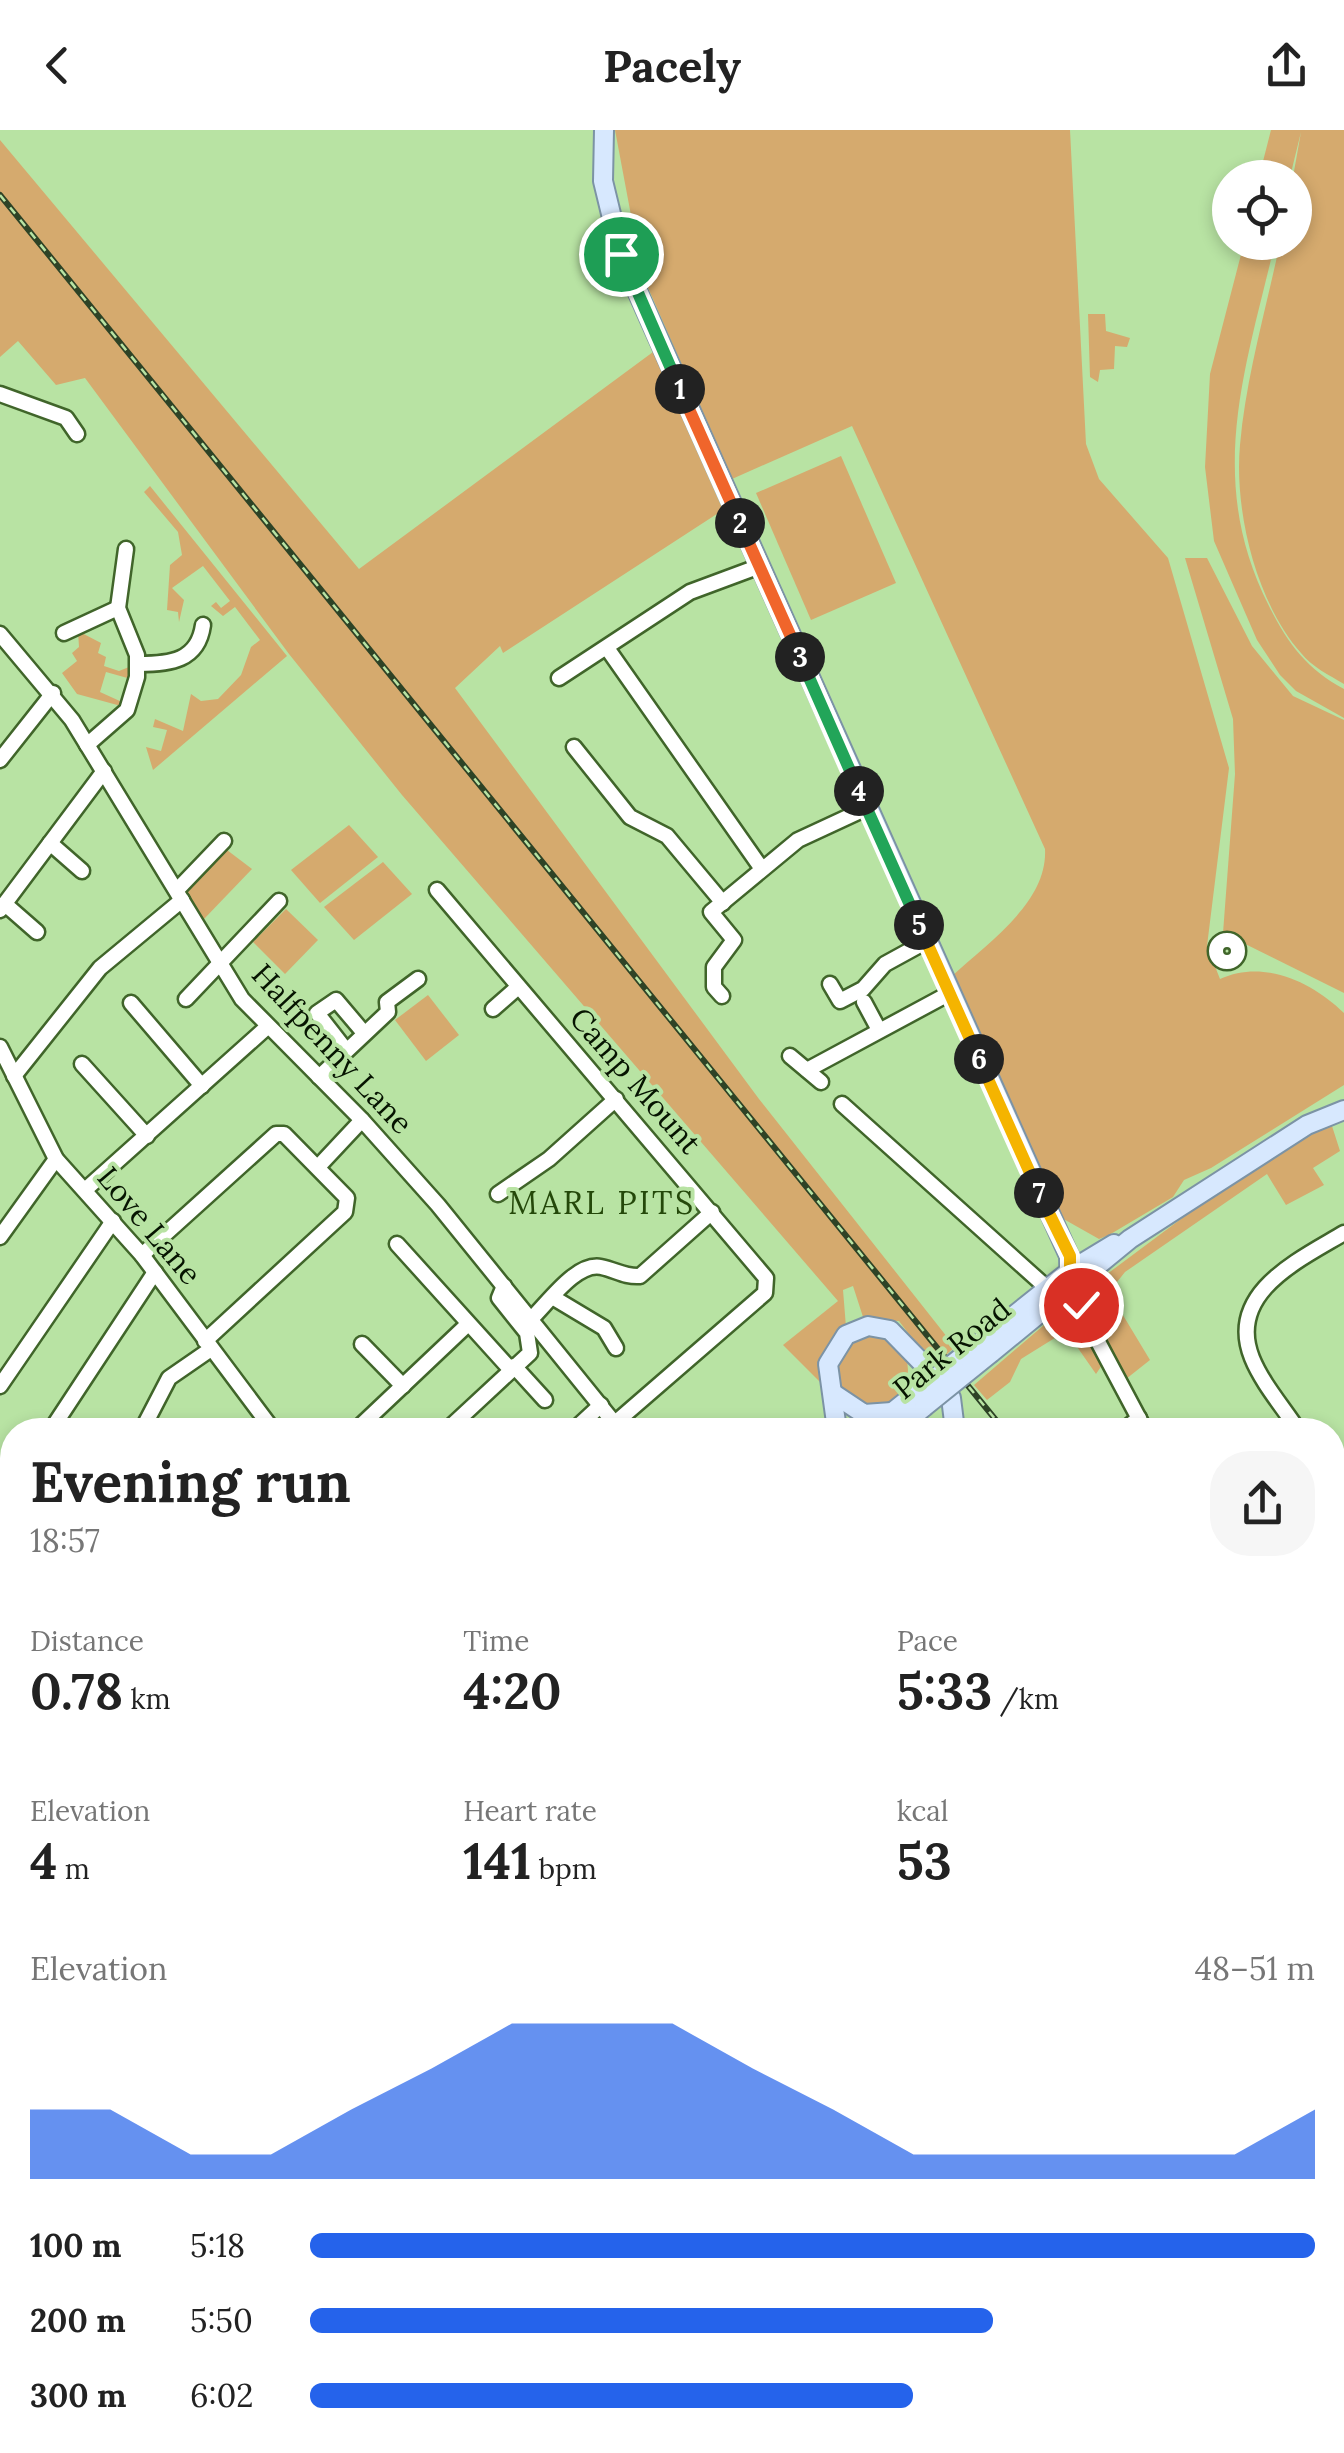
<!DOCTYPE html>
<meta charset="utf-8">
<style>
:root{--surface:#fff;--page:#f6f6f6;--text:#222;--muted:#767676;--accent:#2563eb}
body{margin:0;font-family:Lora,serif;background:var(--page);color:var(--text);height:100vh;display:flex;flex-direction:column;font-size:38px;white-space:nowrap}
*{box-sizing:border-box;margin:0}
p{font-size:32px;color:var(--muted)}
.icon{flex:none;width:55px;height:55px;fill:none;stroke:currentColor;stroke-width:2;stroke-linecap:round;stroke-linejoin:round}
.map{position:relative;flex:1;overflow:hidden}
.details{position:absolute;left:0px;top:1288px;width:1345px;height:1038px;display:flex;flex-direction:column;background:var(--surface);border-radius:40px 40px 0 0;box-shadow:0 5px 15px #0003}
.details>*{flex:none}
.buttons{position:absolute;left:1212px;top:30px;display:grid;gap:20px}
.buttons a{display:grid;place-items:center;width:100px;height:100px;border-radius:50%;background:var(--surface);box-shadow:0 5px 15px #0003;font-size:50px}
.pin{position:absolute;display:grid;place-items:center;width:85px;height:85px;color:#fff;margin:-42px;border:5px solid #fff;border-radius:50%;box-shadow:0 2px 10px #0007}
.km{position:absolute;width:50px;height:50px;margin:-25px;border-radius:50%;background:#222;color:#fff;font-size:28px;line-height:50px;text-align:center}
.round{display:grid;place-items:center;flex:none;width:105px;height:105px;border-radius:40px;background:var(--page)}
.overview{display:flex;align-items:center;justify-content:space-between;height:170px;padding:0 30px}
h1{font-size:55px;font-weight:700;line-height:75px}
.metrics{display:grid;grid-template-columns:repeat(3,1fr);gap:15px;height:170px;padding:10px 30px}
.metrics div{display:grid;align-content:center}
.metrics b{font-size:50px;font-weight:700}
.metrics small{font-size:28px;font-weight:400}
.metrics p{font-size:28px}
.chart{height:280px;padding:20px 30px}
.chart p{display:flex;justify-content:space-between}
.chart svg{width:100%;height:180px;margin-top:10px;fill:var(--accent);opacity:.7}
ul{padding:0 30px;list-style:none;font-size:32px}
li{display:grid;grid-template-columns:160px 120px 1fr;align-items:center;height:75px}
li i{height:25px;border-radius:12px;background:var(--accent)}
header{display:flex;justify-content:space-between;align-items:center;height:130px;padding:0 30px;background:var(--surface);font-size:45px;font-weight:700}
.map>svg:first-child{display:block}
.green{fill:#d5aa6e}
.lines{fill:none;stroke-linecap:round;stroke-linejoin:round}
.minor-casing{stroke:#40652a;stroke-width:19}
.major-casing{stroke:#7c93a5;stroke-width:22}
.highway-casing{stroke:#7c93a5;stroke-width:25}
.minor{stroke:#fff;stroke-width:14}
.major{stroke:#d7e8fe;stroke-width:18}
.highway{stroke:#bcd8fd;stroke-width:20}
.rail-casing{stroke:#2e4326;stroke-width:6}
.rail{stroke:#b8e3a3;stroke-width:2.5;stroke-dasharray:8;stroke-linecap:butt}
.major-bridge-casing{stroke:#7c93a5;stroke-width:22;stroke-linecap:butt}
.major-bridge{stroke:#d7e8fe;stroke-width:18}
.split-1-casing{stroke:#fff;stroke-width:20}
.split-2-casing{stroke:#fff;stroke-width:20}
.split-3-casing{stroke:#fff;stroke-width:20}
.split-4-casing{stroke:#fff;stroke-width:20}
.split-5-casing{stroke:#fff;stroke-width:20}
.split-6-casing{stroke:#fff;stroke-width:20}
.split-7-casing{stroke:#fff;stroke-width:20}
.split-8-casing{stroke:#fff;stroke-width:20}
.split-1{stroke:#22a559;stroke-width:12}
.split-2{stroke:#f0652b;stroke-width:12}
.split-3{stroke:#f0652b;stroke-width:12}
.split-4{stroke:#22a559;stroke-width:12}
.split-5{stroke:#22a559;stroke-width:12}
.split-6{stroke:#f5b400;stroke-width:12}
.split-7{stroke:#f5b400;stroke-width:12}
.split-8{stroke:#f5b400;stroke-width:12}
.labels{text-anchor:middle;stroke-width:8;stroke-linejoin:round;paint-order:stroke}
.street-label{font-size:30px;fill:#061401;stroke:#b8e3a3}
.neighbourhood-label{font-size:32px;letter-spacing:2.5px;fill:#24480a;stroke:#b8e3a3}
</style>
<header><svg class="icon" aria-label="back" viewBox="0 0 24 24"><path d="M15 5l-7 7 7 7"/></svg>Pacely<svg class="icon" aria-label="share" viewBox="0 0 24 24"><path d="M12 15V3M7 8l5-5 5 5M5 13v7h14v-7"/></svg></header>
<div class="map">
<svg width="1344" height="2323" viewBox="0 0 1344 2323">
<rect width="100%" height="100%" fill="#b8e3a3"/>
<g class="green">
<path d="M615,0H1070L1086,314L1099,349L1168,428L1229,638L1207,816L1220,849C1264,829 1312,852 1344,883V955L1211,1038L1184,1050L1173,1067L1109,1105L1099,1109L1060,1087L950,848C987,813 1048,773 1045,719L852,296L732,349L642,144Z"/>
<path d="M1271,0H1344V554C1329,545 1312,537 1301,523C1256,472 1234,381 1240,315C1246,247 1266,179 1280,113L1295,112L1293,47L1301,2L1290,47H1259Z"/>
<polygon points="0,10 359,439 653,222 723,380 503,523 500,516 455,558 759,969 955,1217 933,1236 899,1191 864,1190 853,1156 843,1160 846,1197 826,1217 825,1248 820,1252 783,1215 838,1171 402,665 289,524 85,248 56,255 18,211 0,227"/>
<path d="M1244,113H1275C1245,241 1205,350 1269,476C1288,514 1307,539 1344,559V588L1296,561L1280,545L1257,510L1214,411L1205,337L1210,244Z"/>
<polygon points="1088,184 1105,184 1106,201 1130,208 1127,217 1115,216 1114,239 1100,240 1098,252 1090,247"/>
<polygon points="841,326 896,453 811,490 756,363"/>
<polygon points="150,356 287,526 153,640 146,617 161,621 167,600 153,597 155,589 183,601 191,564 201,571 218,569 241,545 251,517 260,510 235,477 223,486 211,476 216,472 221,478 230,471 203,436 172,458 184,470 179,492 178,482 167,480 170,435 182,425 178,402 144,362"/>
<polygon points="1185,428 1207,428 1252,516 1293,566 1344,590 1344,863 1223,803 1235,644 1233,589"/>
<polygon points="78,501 101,513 98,523 106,527 104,536 119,541 129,537 131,549 106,542 100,562 122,572 121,576 77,564 62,543 77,531 72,523 79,517"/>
<polygon points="349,695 378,727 320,773 291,740"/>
<polygon points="227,720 252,739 204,789 186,761"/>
<polygon points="383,732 412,764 354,810 324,777"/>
<polygon points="286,779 318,810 285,844 253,812"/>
<polygon points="428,865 459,905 426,931 395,890"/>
<polygon points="1332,996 1340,1021 1313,1038 1324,1055 1286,1075 1267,1044 1125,1142 1109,1162 1150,1230 1126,1249 1087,1171 1087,1159 1197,1077 1313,1003"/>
<polygon points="1064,1178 1071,1178 1104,1232 1096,1244 1066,1201 1021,1229 1010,1252 987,1270 974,1255"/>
<circle cx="872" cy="1240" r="36"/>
<polygon points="1344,1399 1344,1741 1332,1724 1332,1408"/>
<polygon points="0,1662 12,1678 12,1808 0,1814 6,1835 0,1836"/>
<polygon points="1333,1743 1344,1760 1344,2001 1333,2007"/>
</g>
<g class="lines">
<g class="minor-casing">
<g id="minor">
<polyline points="0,264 66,288 77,304"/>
<polyline points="64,503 118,478"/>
<polyline points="0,504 72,590 242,869 362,990 438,1075 620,1300"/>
<polyline points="607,518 762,739"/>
<path d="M139,534C170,534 198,531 203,495"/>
<polyline points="559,548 690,462 760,436"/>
<polyline points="87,615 127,580 137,547 137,525 118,478 126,419"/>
<polyline points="574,617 630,687 667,706 723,773"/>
<polyline points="0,630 53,563"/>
<polyline points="50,713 82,741"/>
<polyline points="177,760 224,711"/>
<polyline points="437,760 766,1148 765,1163 615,1293"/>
<polyline points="5,774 37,802"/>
<polyline points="0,780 104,641"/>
<circle cx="1227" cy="821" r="11"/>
<polyline points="830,854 840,871 863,859 885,834 927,811"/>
<polyline points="722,866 714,857 714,837 734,810 711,782 798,710 867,678"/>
<polyline points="186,869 279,771"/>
<polyline points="864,872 879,900"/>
<polyline points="131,873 202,956"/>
<polyline points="493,879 517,858"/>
<polyline points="0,917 56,1029 142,1125 273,1300"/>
<polyline points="346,920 317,883 336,870 364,903"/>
<polyline points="790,926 821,952"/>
<polyline points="82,934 147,1006"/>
<polyline points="807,940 950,863"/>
<polyline points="14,946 100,838 182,770"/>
<polyline points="319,947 388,882 387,872 418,849"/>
<polyline points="842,974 1047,1158"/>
<polyline points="318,1037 362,990"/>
<polyline points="85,1060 266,898"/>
<polyline points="498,1064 549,1029 616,969"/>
<polyline points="0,1107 56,1029"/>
<polyline points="397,1114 510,1239"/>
<polyline points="142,1125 276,1004 284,1004 347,1068 345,1082 205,1211"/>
<polyline points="1070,1159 1145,1300"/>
<polyline points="554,1168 604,1198 616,1218"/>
<path d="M531,1189C548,1173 576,1132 601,1137C616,1140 624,1147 640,1146L712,1082"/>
<polyline points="362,1214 403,1256"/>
<polyline points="514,1236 545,1270"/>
<polyline points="0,1256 113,1091"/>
<polyline points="51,1300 155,1142"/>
<polyline points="142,1300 169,1248 211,1219"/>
<polyline points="356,1300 468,1194"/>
<polyline points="447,1300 530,1223 527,1203 499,1168 504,1156"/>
<polyline points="574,1300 601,1275"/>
<polyline points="1124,1300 1139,1288"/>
<path d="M1298,1300C1283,1277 1262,1253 1252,1228C1226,1163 1299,1130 1344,1103"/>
<polyline points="1332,1353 1343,1369"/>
<polyline points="0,1896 12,1944"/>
<polyline points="1332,2017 1344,2012"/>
<polyline points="0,2036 12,1987"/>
<polyline points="0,2152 12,2158"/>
<polyline points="0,2237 12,2217"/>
<polyline points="1332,2274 1342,2310"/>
<polyline points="267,2312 277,2323"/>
<polyline points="899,2312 907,2323"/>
<polyline points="1130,2312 1138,2323"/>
<polyline points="1272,2312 1282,2323"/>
<polyline points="738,2323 745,2312"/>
<polyline points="824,2323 834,2312"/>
</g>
</g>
<g class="major-casing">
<g id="major">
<polyline points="604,0 603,51 621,125 1069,1126 1070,1159"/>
<polyline points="982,1211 1071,1140 1114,1114"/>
<polyline points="991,1223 1130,1109 1307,995 1344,980"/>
<polyline points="834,1264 864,1284 892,1282"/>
<polyline points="951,1268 955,1300"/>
<polyline points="837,1300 828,1234 846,1205 868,1196 890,1200 929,1240"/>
<polyline points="870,1300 915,1264"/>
<polyline points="896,1300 924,1277"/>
<polyline points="0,1348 12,1373"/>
</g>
</g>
<g class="highway-casing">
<g id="highway">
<polyline points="0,1887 12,1880"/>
<polyline points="639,2312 650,2323"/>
</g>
</g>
<use href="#minor" class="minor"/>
<use href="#major" class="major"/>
<use href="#highway" class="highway"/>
<g class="rail-casing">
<g id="rail">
<polyline points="0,65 1004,1300"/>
<polyline points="1332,1734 1344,1751"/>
</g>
</g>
<use href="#rail" class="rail"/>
<g class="major-bridge-casing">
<g id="major-bridge">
<polyline points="915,1264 982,1211"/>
<polyline points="924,1277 991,1223"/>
</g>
</g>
<use href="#major-bridge" class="major-bridge"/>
</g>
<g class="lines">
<g class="split-1-casing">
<polyline id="split-1" points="621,124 680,259"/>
</g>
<g class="split-2-casing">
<polyline id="split-2" points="680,259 740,393"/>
</g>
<g class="split-3-casing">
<polyline id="split-3" points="740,393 800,527"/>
</g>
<g class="split-4-casing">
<polyline id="split-4" points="800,527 859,661"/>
</g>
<g class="split-5-casing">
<polyline id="split-5" points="859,661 919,795"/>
</g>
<g class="split-6-casing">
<polyline id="split-6" points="919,795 979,929"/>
</g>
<g class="split-7-casing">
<polyline id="split-7" points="979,929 1039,1063"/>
</g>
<g class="split-8-casing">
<polyline id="split-8" points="1039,1063 1070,1126 1070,1159 1081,1175"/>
</g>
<use href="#split-1" class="split-1"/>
<use href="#split-2" class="split-2"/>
<use href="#split-3" class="split-3"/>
<use href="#split-4" class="split-4"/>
<use href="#split-5" class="split-5"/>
<use href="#split-6" class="split-6"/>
<use href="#split-7" class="split-7"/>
<use href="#split-8" class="split-8"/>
</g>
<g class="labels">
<g class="street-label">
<text transform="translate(332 919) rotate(47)" y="10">Halfpenny Lane</text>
<text transform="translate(635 951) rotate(49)" y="10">Camp Mount</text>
<text transform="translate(149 1096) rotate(50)" y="10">Love Lane</text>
<text transform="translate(952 1219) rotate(-39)" y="10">Park Road</text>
</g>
<g class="neighbourhood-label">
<text x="602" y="1084">MARL PITS</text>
</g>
</g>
</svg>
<div class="buttons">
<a><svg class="icon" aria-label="locate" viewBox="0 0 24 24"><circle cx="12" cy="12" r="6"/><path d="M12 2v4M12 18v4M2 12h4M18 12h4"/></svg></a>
</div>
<div class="pin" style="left:621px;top:124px;background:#1e9e55"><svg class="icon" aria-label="arrive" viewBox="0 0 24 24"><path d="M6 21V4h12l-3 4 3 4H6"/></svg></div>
<div class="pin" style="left:1081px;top:1175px;background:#d93025"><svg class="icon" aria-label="check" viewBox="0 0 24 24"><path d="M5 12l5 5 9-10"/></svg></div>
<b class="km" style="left:680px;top:259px">1</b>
<b class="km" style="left:740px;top:393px">2</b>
<b class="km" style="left:800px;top:527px">3</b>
<b class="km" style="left:859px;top:661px">4</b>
<b class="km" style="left:919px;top:795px">5</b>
<b class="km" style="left:979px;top:929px">6</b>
<b class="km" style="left:1039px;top:1063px">7</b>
<section class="details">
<div class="overview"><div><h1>Evening run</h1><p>18:57</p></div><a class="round"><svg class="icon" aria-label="share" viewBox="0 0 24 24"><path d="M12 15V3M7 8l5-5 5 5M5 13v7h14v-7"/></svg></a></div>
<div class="metrics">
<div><p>Distance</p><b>0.78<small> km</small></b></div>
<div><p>Time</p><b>4:20</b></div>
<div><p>Pace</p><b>5:33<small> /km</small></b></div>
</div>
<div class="metrics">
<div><p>Elevation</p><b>4<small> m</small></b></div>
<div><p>Heart rate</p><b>141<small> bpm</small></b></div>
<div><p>kcal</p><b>53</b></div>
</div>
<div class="chart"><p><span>Elevation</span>48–51 m</p>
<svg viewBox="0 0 160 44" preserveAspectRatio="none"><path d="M0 44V27L10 27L20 38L30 38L40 27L50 17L60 6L70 6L80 6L90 17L100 27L110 38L120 38L130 38L140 38L150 38L160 27V44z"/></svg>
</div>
<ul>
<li><b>100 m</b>5:18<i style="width:100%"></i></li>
<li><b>200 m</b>5:50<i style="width:68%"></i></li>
<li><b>300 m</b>6:02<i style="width:60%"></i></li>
</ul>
</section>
</div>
